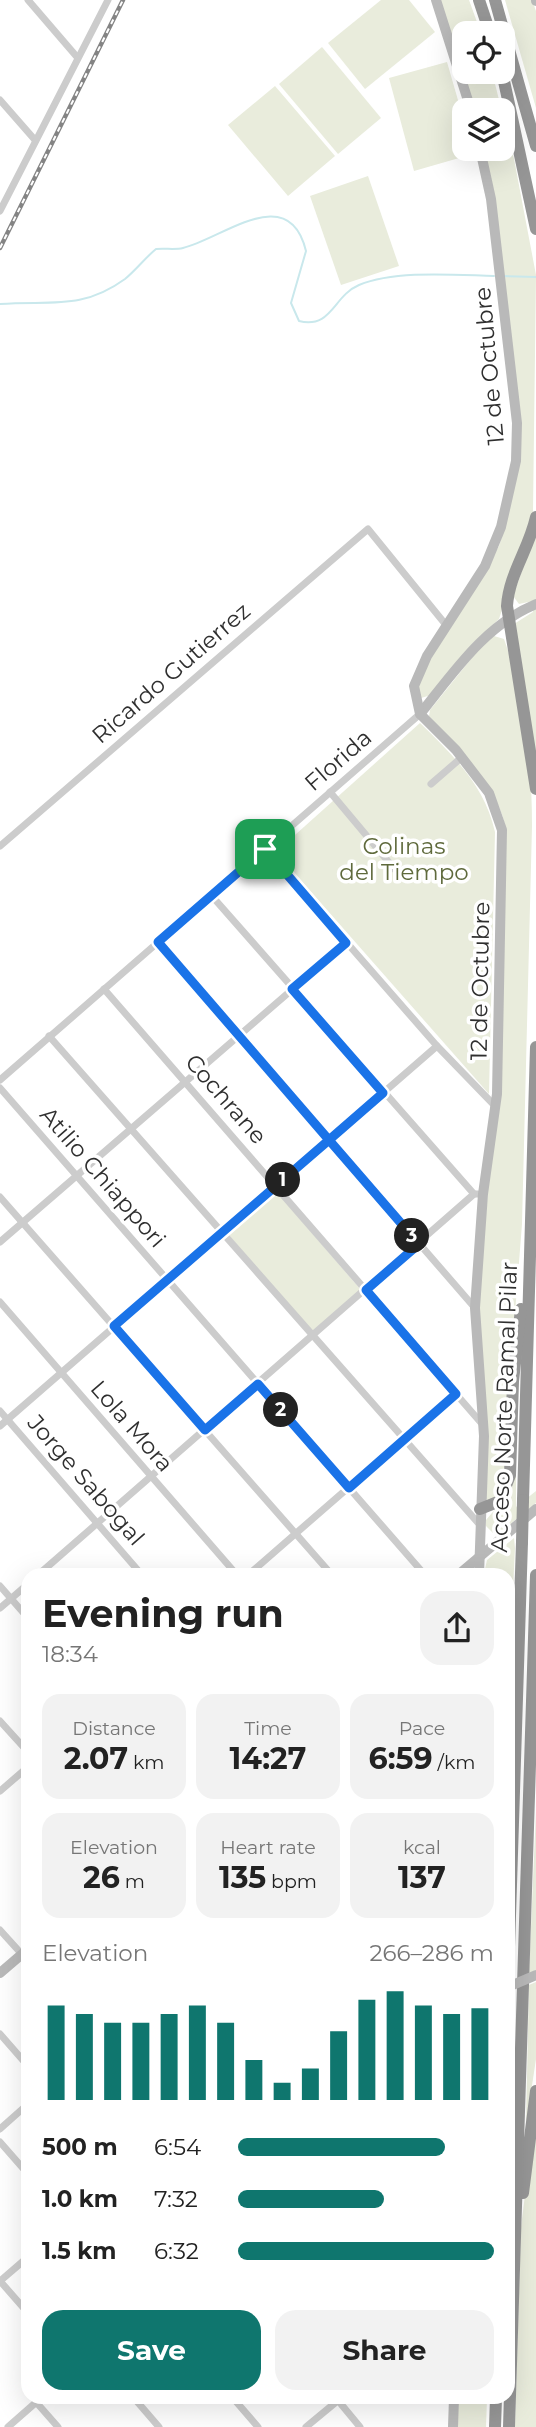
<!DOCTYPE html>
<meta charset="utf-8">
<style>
:root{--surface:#fff;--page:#f2f2f2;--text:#222;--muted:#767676;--accent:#0f766e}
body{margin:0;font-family:Montserrat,sans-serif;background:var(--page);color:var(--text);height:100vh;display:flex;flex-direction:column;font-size:26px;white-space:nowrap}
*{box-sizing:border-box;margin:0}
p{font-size:23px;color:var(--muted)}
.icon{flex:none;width:38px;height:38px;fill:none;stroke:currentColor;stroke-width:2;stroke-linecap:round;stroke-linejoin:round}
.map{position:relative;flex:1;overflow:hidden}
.side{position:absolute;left:21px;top:1568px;width:494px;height:836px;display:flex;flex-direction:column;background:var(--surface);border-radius:21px;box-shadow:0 7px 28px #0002}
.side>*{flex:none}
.buttons{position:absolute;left:452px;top:21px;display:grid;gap:14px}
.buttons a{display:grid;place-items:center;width:63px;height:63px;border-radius:14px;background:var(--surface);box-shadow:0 7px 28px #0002;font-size:35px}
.pin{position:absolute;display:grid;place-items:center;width:60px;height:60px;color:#fff;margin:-30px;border-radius:14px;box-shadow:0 4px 10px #0006}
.km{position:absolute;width:35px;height:35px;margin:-18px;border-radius:50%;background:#222;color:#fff;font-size:19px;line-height:35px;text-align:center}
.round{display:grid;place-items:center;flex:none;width:74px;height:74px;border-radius:21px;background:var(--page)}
.overview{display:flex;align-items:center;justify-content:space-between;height:119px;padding:0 21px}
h1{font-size:38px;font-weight:700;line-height:52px}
.metrics{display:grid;grid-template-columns:repeat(3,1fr);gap:10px;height:119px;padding:7px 21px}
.metrics div{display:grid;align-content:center;border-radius:18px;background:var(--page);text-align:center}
.metrics b{font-size:30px;font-weight:700}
.metrics small{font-size:19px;font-weight:400}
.metrics p{font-size:19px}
.chart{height:196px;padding:14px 21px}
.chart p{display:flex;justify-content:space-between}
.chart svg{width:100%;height:126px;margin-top:7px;stroke:var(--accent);stroke-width:6}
.primary-button{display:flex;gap:14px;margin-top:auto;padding:14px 21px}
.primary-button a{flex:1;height:80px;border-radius:21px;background:var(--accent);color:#fff;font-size:28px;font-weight:700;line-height:80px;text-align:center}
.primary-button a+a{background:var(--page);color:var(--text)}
ul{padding:0 21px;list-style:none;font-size:23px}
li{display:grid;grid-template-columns:112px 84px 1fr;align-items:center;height:52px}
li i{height:18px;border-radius:9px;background:var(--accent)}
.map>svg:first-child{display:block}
.green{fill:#e9ecdc}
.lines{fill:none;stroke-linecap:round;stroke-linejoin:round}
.stream{stroke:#c9e8ec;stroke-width:2}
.street{stroke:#ccc;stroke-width:7}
.secondary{stroke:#b9b9b9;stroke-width:10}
.highway{stroke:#969696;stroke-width:12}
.rail-casing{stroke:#848484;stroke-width:4.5}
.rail{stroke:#fff;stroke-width:2;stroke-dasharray:5;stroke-linecap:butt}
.secondary-bridge{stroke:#b9b9b9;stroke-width:10}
.highway-bridge{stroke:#969696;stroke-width:12}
.route-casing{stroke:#fff;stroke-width:14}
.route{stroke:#1a73e8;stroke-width:9}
.labels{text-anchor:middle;stroke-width:7;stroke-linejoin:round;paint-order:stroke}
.street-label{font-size:23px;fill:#2f2f2f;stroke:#fff}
.park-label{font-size:23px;fill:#5f6a3c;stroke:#fff}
</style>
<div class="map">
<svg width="536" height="2427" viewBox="0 0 536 2427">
<rect width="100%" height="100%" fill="#fff"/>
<g class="green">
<polygon points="381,0 409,0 435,32 365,89 328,43"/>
<polygon points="439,0 469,0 481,33 464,33 464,72 492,72 514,159 536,275 533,512 499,619 473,643 431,695 421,698 417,689 427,662 499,546 504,530 520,411 484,149 502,149 502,110 475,110"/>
<polygon points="505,0 532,0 536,11 536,108"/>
<polygon points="322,47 381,118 338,154 279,84"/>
<polygon points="447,62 464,121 464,149 472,149 473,154 414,171 389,78"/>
<polygon points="275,86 335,156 288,196 228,125"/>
<polygon points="368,176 399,266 341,285 310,196"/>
<polygon points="536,531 536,761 514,624 533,612 533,601 519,604 513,596"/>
<path d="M494,636L504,639C525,697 532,764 532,826L522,1224L509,1390L507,1467L495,1502L485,1499L478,1314L502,1014L505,825C495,782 457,749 429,716L430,710L487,639Z"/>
<path d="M420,723C453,755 485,786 495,832L489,1094L276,852Z"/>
<polygon points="276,1191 361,1290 312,1333 227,1233"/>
<polygon points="516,1462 516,1507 536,1491 536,1503 499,1533 493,1533 486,1526 486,1520 497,1507"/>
<polygon points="514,1538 515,1548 510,1650 508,1575 490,1575 485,1569 487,1560"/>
<polygon points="536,1811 536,1970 529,1974"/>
<polygon points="536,1982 536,2059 526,2125 529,1985"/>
<polygon points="536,2108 536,2427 515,2427 521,2227"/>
<polygon points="458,2398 487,2398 486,2427 457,2427"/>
</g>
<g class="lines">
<g class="stream">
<polyline points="503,276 536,277"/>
<path d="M0,304C49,300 81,311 125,279C136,270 145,258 156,249C165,248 175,250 183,248C222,239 289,180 306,251L291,303L299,321C332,329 333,296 359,285C396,270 454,275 494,276"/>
</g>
<g class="street">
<polyline points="28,0 77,57"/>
<polyline points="0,100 35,140"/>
<polyline points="0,211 108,0"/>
<polyline points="431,784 461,758"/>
<polyline points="330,792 397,872"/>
<polyline points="0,846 368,529 446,625"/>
<polyline points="265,849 437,1046 496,1107"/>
<polyline points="211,895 474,1194 478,1194"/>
<polyline points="158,942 475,1308"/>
<polyline points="104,989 483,1425"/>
<polyline points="49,1036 480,1525"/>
<polyline points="0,1080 420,714"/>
<polyline points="0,1088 425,1575"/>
<polyline points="0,1197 332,1575"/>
<polyline points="0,1242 346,943"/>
<polyline points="0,1302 237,1575"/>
<polyline points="0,1411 142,1575"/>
<polyline points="0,1426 437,1046"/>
<polyline points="38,1575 474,1194"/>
<polyline points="248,1575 456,1394"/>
<polyline points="0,1586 28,1618"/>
<polyline points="0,1608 28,1584"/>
<polyline points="0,1721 28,1752"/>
<polyline points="0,1791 28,1767"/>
<polyline points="0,1930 28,1961"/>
<polyline points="0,2034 28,2066"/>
<polyline points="0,2129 28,2104"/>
<polyline points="0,2142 28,2174"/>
<polyline points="0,2281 28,2313"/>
<polyline points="0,2281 28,2257"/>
<polyline points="134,2398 159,2427"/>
<polyline points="233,2398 258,2427"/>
<polyline points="336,2398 360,2427"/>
<polyline points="36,2402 58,2427"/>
<polyline points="8,2427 41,2398"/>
<polyline points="306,2427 341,2398"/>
</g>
<g class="secondary">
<polyline points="436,0 471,110"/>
<polyline points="536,0 536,1"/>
<path d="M420,714C454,672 485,625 536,604"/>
<polyline points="458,1575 536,1509"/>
<polyline points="479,1575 484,1436 475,1308 483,1194 497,1094 502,830 489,793 456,750 420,714 414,686 427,656 485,566 501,527 516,461 517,423 491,199 480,149"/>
<polyline points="0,1973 28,1949"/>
<polyline points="453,2427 454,2398"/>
</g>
<g class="highway">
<polyline points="479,0 490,33"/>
<polyline points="495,0 536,146"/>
<polyline points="502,72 536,229"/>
<path d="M536,517C529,549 509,574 507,606L536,789"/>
<polyline points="523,1500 536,1047"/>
<polyline points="480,1509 500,1501 510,1475 513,1381 521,1309"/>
<polyline points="508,1978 522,1542"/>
<polyline points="523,2193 536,2091"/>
<polyline points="495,2427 496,2398"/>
<polyline points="509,2427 536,1575"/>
</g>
<g class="rail-casing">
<polyline id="rail" points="0,248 123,0"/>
</g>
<use href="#rail" class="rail"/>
<polyline class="secondary-bridge" points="508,1987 536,1975"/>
<polyline class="highway-bridge" points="522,1542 523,1500"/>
</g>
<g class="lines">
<g class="route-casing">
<polyline id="route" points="265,849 158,942 329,1140 114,1326 205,1430 258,1384 349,1488 456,1394 366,1290 419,1244 329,1140 383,1093 292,989 346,943 265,849"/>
</g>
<use href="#route" class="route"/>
</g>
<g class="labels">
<g class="street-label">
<text transform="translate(489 366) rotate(-95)" y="8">12 de Octubre</text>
<text transform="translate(171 673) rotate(-41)" y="8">Ricardo Gutierrez</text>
<text transform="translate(338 760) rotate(-41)" y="8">Florida</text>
<text transform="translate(480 981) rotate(-89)" y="8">12 de Octubre</text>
<text transform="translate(226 1099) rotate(49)" y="8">Cochrane</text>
<text transform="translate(103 1177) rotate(49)" y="8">Atilio Chiappori</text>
<text transform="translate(504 1407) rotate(-88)" y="8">Acceso Norte Ramal Pilar</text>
<text transform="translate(132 1426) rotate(49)" y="8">Lola Mora</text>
<text transform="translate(86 1480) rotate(49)" y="8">Jorge Sabogal</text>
</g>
<g class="park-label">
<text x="404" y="854">Colinas<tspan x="404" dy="26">del Tiempo</tspan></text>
</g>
</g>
</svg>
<div class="buttons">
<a><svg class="icon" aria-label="locate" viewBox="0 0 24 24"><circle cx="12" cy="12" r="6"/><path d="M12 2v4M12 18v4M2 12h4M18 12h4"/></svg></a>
<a><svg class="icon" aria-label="layers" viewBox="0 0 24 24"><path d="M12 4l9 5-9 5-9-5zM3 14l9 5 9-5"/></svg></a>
</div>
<div class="pin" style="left:265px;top:849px;background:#1e9e55"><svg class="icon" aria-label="arrive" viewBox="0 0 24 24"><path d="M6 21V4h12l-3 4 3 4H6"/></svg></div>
<b class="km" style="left:283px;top:1180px">1</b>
<b class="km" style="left:281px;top:1410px">2</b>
<b class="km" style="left:412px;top:1236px">3</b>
<section class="side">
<div class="overview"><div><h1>Evening run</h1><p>18:34</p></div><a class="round"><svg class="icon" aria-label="share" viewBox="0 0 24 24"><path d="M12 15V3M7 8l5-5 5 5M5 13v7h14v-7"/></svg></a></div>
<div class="metrics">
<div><p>Distance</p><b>2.07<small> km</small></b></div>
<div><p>Time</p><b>14:27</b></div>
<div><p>Pace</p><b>6:59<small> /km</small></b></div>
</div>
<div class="metrics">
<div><p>Elevation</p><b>26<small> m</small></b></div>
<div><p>Heart rate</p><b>135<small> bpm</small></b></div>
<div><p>kcal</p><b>137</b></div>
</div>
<div class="chart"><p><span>Elevation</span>266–286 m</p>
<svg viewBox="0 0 160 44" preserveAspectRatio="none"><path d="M5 44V11M15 44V14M25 44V17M35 44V17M45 44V14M55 44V11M65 44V17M75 44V30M85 44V38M95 44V33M105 44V20M115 44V9M125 44V6M135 44V11M145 44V14M155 44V12"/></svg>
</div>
<ul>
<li><b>500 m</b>6:54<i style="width:81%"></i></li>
<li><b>1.0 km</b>7:32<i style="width:57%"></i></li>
<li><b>1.5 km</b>6:32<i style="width:100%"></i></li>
</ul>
<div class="primary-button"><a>Save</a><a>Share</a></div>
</section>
</div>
